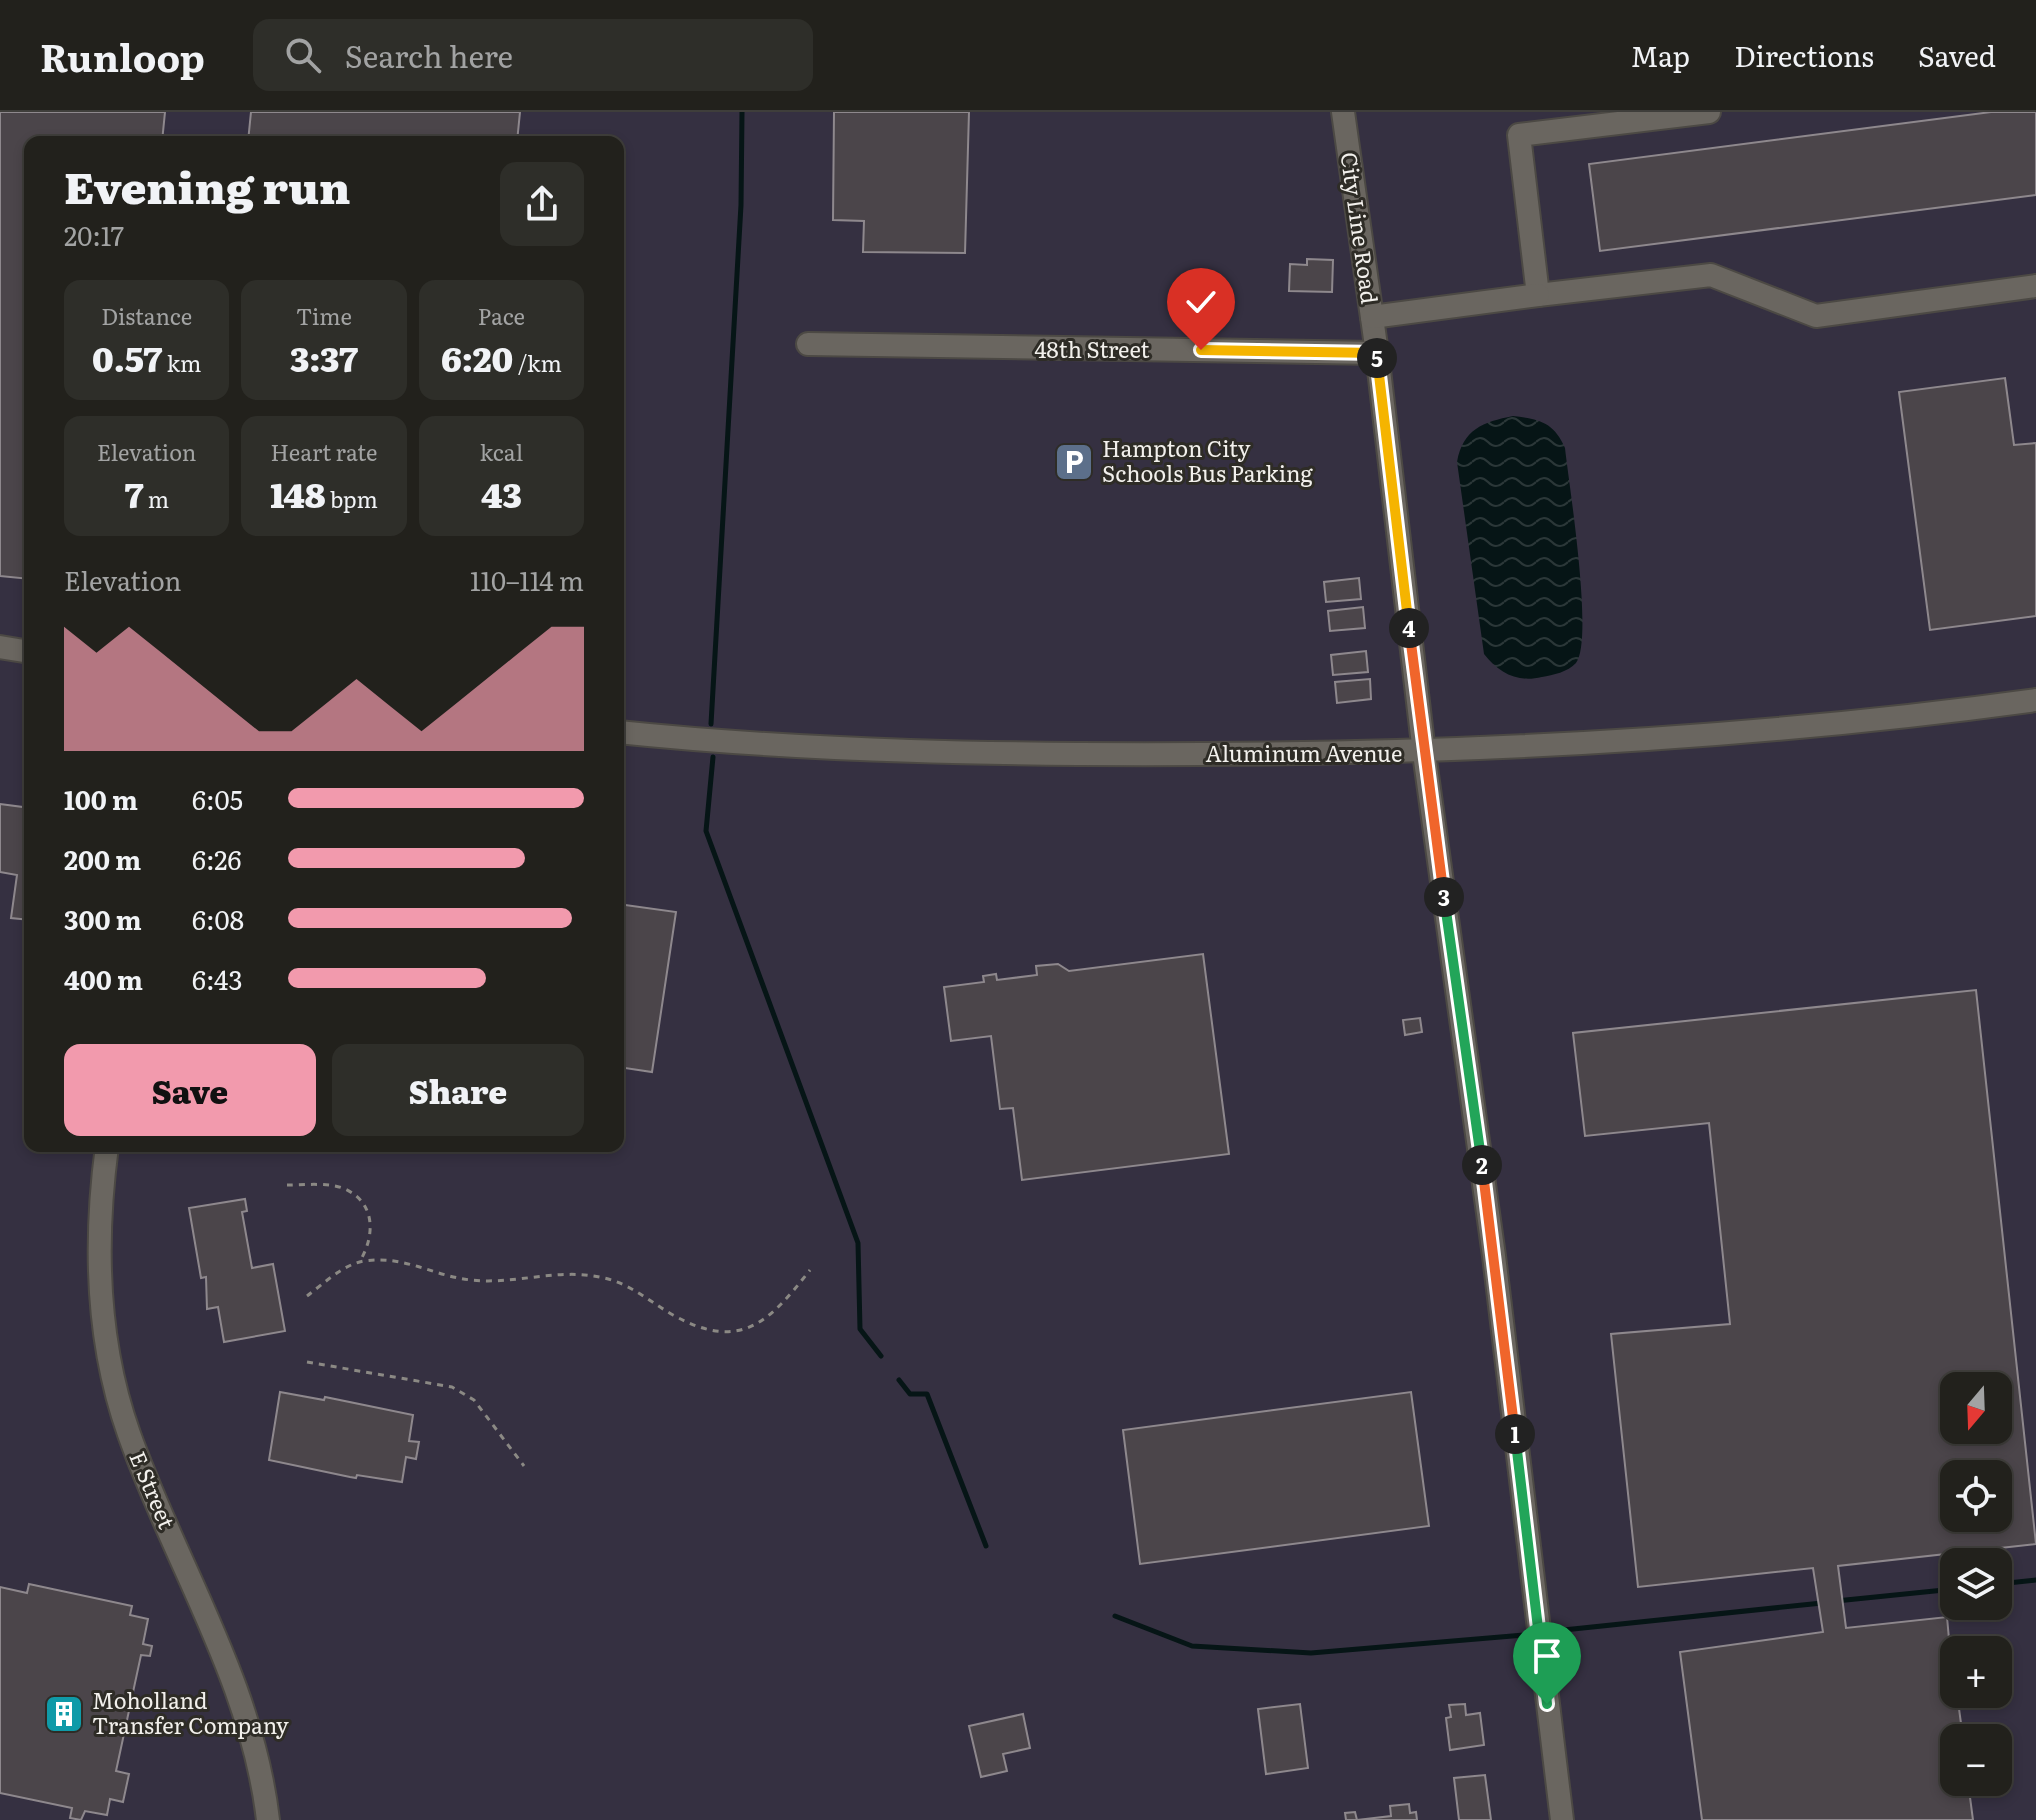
<!DOCTYPE html>
<meta charset="utf-8">
<style>
:root{--surface:#22211c;--page:#2e2e29;--text:#f1f3f6;--muted:#a2a3a3;--line:#3f3e3b;--accent:#f29aad}
body{margin:0;font-family:Literata,serif;background:var(--page);color:var(--text);height:100vh;display:flex;flex-direction:column;font-size:30px;white-space:nowrap}
*{box-sizing:border-box;margin:0}
p{font-size:26px;color:var(--muted)}
.icon{flex:none;width:44px;height:44px;fill:none;stroke:currentColor;stroke-width:2;stroke-linecap:round;stroke-linejoin:round}
.map{position:relative;flex:1;overflow:hidden}
.drawer{position:absolute;left:24px;top:24px;width:600px;height:1016px;display:flex;flex-direction:column;background:var(--surface);border-radius:16px;box-shadow:0 4px 12px #0003,0 0 0 2px var(--line)}
.drawer>*{flex:none}
.needle{width:52px;rotate:199deg}
.buttons{position:absolute;left:1940px;top:1260px;display:grid;gap:16px}
.buttons a{display:grid;place-items:center;width:72px;height:72px;border-radius:16px;background:var(--surface);box-shadow:0 4px 12px #0003,0 0 0 2px var(--line);font-size:40px}
.pin{position:absolute;display:grid;place-items:center;width:68px;height:68px;color:#fff;margin:-82px -34px;border-radius:50% 50% 50% 0;rotate:-45deg;box-shadow:0 0 8px #0007}
.pin .icon{rotate:45deg}
.km{position:absolute;width:40px;height:40px;margin:-20px;border-radius:50%;background:#222;color:#fff;font-size:22px;line-height:40px;text-align:center}
.round{display:grid;place-items:center;flex:none;width:84px;height:84px;border-radius:16px;background:var(--page)}
.summary{display:flex;align-items:center;justify-content:space-between;height:136px;padding:0 40px}
h1{font-size:44px;font-weight:800;line-height:60px}
.figures{display:grid;grid-template-columns:repeat(3,1fr);gap:12px;height:136px;padding:8px 40px}
.figures div{display:grid;align-content:center;border-radius:16px;background:var(--page);text-align:center}
.figures b{font-size:34px;font-weight:800}
.figures small{font-size:22px;font-weight:400}
.figures p{font-size:22px}
.chart{height:224px;padding:16px 40px}
.chart p{display:flex;justify-content:space-between}
.chart svg{width:100%;height:144px;margin-top:8px;fill:var(--accent);opacity:.7}
.cta{display:flex;gap:16px;margin-top:auto;padding:16px 40px}
.cta a{flex:1;height:92px;border-radius:16px;background:var(--accent);color:#111;font-size:32px;font-weight:800;line-height:92px;text-align:center}
.cta a+a{background:var(--page);color:var(--text)}
ul{padding:0 40px;list-style:none;font-size:26px}
li{display:grid;grid-template-columns:128px 96px 1fr;align-items:center;height:60px}
li i{height:20px;border-radius:10px;background:var(--accent)}
header{display:flex;align-items:center;gap:48px;box-sizing:border-box;height:112px;padding:0 40px;background:var(--surface);border-bottom:2px solid var(--line)}
header strong{font-size:38px}
nav{display:flex;gap:44px;margin-inline-start:auto;font-size:28px}
.search{width:560px;height:72px;background:var(--page);display:flex;align-items:center;gap:20px;box-sizing:border-box;padding:0 28px;border-radius:16px;color:var(--muted);font-size:30px}
.map>svg:first-child{display:block}
.industrial{fill:#353041;fill-rule:evenodd}
.water{fill:url(#water-waves)}
.lines{fill:none;stroke-linecap:round;stroke-linejoin:round}
.stream{stroke:#061516;stroke-width:5}
.building{fill:#4b454a;stroke:#8e888d;stroke-width:2;fill-rule:evenodd}
.minor-casing{stroke:#4c4944;stroke-width:26}
.path{stroke:#8b8984;stroke-width:3;stroke-dasharray:6 6;stroke-linecap:butt}
.minor{stroke:#6a6660;stroke-width:22}
.split-1-casing{stroke:#fff;stroke-width:16}
.split-2-casing{stroke:#fff;stroke-width:16}
.split-3-casing{stroke:#fff;stroke-width:16}
.split-4-casing{stroke:#fff;stroke-width:16}
.split-5-casing{stroke:#fff;stroke-width:16}
.split-6-casing{stroke:#fff;stroke-width:16}
.split-1{stroke:#22a559;stroke-width:10}
.split-2{stroke:#f0652b;stroke-width:10}
.split-3{stroke:#22a559;stroke-width:10}
.split-4{stroke:#f0652b;stroke-width:10}
.split-5{stroke:#f5b400;stroke-width:10}
.split-6{stroke:#f5b400;stroke-width:10}
.labels{text-anchor:middle;stroke-width:6;stroke-linejoin:round;paint-order:stroke}
.street-label{font-size:22px;fill:#f2f0ec;stroke:#2e2c26}
.poi-label{font-size:22px;fill:#f2f0ec;stroke:#2e2c26;text-anchor:start}
</style>
<header>
<strong>Runloop</strong>
<div class="search"><svg class="icon" aria-label="search" viewBox="0 0 24 24"><circle cx="10" cy="10" r="6"/><path d="M15 15l6 6"/></svg>Search here</div>
<nav><a>Map</a><a>Directions</a><a>Saved</a></nav>
</header>
<div class="map">
<svg width="2036" height="1708" viewBox="0 0 2036 1708">
<defs>
<pattern id="water-waves" width="16" height="10" patternUnits="userSpaceOnUse" patternTransform="scale(2)"><rect width="16" height="10" fill="#061516"/><path d="M0 5q4-4 8 0t8 0" fill="none" stroke="#2b3738"/></pattern>
</defs>
<rect width="100%" height="100%" fill="#2e2c26"/>
<path class="industrial" d="M0,0H2036V1708H0ZM30,30H618V1034H30ZM1954,1274H1998V1318H1954ZM1954,1362H1998V1406H1954ZM1954,1450H1998V1494H1954ZM1954,1538H1998V1582H1954ZM1954,1626H1998V1670H1954Z"/>
<path class="water" d="M1513,304C1539,307 1554,310 1565,336C1569,373 1594,527 1576,551C1568,560 1553,563 1542,565C1517,571 1499,561 1484,542L1457,350C1463,317 1483,310 1513,304Z"/>
<g class="lines">
<g class="stream">
<polyline points="711,612 741,93 742,0"/>
<polyline points="713,645 706,719 858,1131 860,1217 881,1244"/>
<polyline points="899,1268 910,1282 927,1282 986,1434"/>
<polyline points="1998,1472 2036,1468"/>
<polyline points="1836,1489 1954,1477"/>
<polyline points="1115,1504 1192,1534 1311,1541 1524,1523"/>
<polyline points="1554,1519 1822,1491"/>
</g>
</g>
<g class="building">
<polygon points="0,0 165,0 162,30 30,30 30,467 0,464"/>
<polygon points="251,0 520,0 517,30 248,30"/>
<polygon points="834,0 969,0 965,141 863,140 864,109 833,108"/>
<polygon points="1991,0 2036,0 2036,83 1600,139 1589,52"/>
<polygon points="1307,147 1333,148 1332,180 1289,179 1290,152 1307,153"/>
<polygon points="2005,266 2014,333 2036,331 2036,504 1930,518 1899,280"/>
<polygon points="1359,466 1361,487 1326,490 1324,470"/>
<polygon points="1363,495 1365,516 1330,519 1328,499"/>
<polygon points="1366,539 1368,560 1333,563 1331,543"/>
<polygon points="1370,567 1371,587 1337,591 1335,570"/>
<polygon points="0,692 30,696 30,808 11,806 17,763 0,760"/>
<polygon points="618,792 676,800 652,960 618,955"/>
<polygon points="1203,842 1229,1042 1022,1068 1013,996 1000,997 991,924 951,929 944,875 984,870 983,864 996,862 997,868 1037,863 1036,854 1058,852 1069,859"/>
<path d="M1976,878L2036,1432L1838,1454L1846,1516L1947,1505L1954,1582H1957L1963,1626H1954V1670H1968L1973,1708H1702L1680,1540L1823,1520L1813,1456L1638,1475L1611,1222L1730,1212L1709,1011L1585,1024L1573,921ZM1954,1274H1998V1318H1954ZM1954,1362H1998V1406H1954Z"/>
<polygon points="1420,906 1422,920 1405,923 1403,908"/>
<polygon points="245,1087 247,1099 242,1100 252,1156 273,1152 285,1219 224,1230 218,1195 207,1197 206,1165 201,1166 189,1096"/>
<polygon points="280,1280 324,1288 325,1285 413,1303 409,1329 419,1330 416,1347 406,1345 402,1370 357,1363 356,1366 350,1365 269,1348"/>
<polygon points="1411,1280 1429,1414 1140,1452 1123,1318"/>
<polygon points="29,1472 132,1494 130,1503 148,1507 143,1532 152,1534 150,1544 141,1543 116,1659 129,1662 123,1690 110,1687 107,1703 85,1699 81,1708 70,1706 72,1696 0,1681 0,1475 27,1481"/>
<polygon points="1300,1592 1308,1656 1266,1662 1258,1597"/>
<polygon points="1465,1592 1466,1603 1480,1601 1484,1633 1450,1638 1446,1606 1451,1605 1449,1593"/>
<polygon points="1023,1602 1030,1636 1003,1642 1007,1659 981,1665 969,1614"/>
<polygon points="1485,1663 1491,1708 1459,1708 1454,1666"/>
<polygon points="1409,1692 1410,1701 1416,1700 1417,1708 1357,1708 1391,1704 1390,1694"/>
<polygon points="1355,1700 1357,1708 1346,1708 1345,1701"/>
</g>
<g class="lines">
<g class="minor-casing">
<g id="minor">
<polyline points="1343,0 1377,241 1424,641 1494,1144 1562,1708"/>
<polyline points="1709,0 1519,23 1538,183 1711,163 1816,204 2036,174"/>
<polyline points="1372,205 1538,183"/>
<polyline points="808,232 1377,241"/>
<polyline points="0,535 30,540"/>
<path d="M618,620C812,640 1008,643 1203,642C1482,641 1759,626 2036,588"/>
<path d="M107,1034C94,1131 96,1229 129,1322C175,1452 252,1569 268,1708"/>
</g>
</g>
<g class="path">
<path d="M287,1073C304,1073 329,1070 345,1077C376,1091 375,1124 360,1149"/>
<path d="M307,1184C323,1172 344,1152 364,1149C405,1143 433,1164 471,1168C516,1173 559,1155 604,1166C631,1172 650,1190 673,1203C741,1241 770,1209 810,1158"/>
<polyline points="307,1250 452,1275 474,1288 524,1354"/>
</g>
<use href="#minor" class="minor"/>
</g>
<g class="lines">
<g class="split-1-casing">
<polyline id="split-1" points="1515,1322 1547,1592"/>
</g>
<g class="split-2-casing">
<polyline id="split-2" points="1482,1053 1515,1322"/>
</g>
<g class="split-3-casing">
<polyline id="split-3" points="1444,785 1482,1053"/>
</g>
<g class="split-4-casing">
<polyline id="split-4" points="1409,516 1444,785"/>
</g>
<g class="split-5-casing">
<polyline id="split-5" points="1377,246 1409,516"/>
</g>
<g class="split-6-casing">
<polyline id="split-6" points="1201,238 1377,241 1377,246"/>
</g>
<use href="#split-1" class="split-1"/>
<use href="#split-2" class="split-2"/>
<use href="#split-3" class="split-3"/>
<use href="#split-4" class="split-4"/>
<use href="#split-5" class="split-5"/>
<use href="#split-6" class="split-6"/>
</g>
<defs>
<g id="parking-square" transform="scale(2)"><rect x="-9" y="-9" width="18" height="18" rx="4" fill="#5c6f8a" stroke="#2e2c26"/><path d="M-3.5-5.5H1a3.5 3.5 0 0 1 0 7H-1V5.5H-3.5ZM-1-3.4V-.6H.8a1.4 1.4 0 0 0 0-2.8Z" fill="#fff"/></g>
<g id="building-square" transform="scale(2)"><rect x="-9" y="-9" width="18" height="18" rx="4" fill="#0f9aa8" stroke="#2e2c26"/><path d="M-4-6H4V6H1V3H-1V6H-4ZM-2.5-4.3h1.7v1.8h-1.7ZM.8-4.3h1.7v1.8H.8ZM-2.5-1h1.7V.8h-1.7ZM.8-1h1.7V.8H.8Z" fill="#fff"/></g>
</defs>
<g fill-rule="evenodd">
<use href="#parking-square" x="1074" y="350"/>
<use href="#building-square" x="64" y="1602"/>
</g>
<g class="labels">
<g class="street-label">
<text transform="translate(1359 116) rotate(82)" y="8">City Line Road</text>
<text x="1092" y="246">48th Street</text>
<text x="1304" y="650">Aluminum Avenue</text>
<text transform="translate(152 1378) rotate(67)" y="8">E Street</text>
</g>
<g class="poi-label">
<text x="1102" y="345">Hampton City<tspan x="1102" dy="25">Schools Bus Parking</tspan></text>
<text x="92" y="1597">Moholland<tspan x="92" dy="25">Transfer Company</tspan></text>
</g>
</g>
</svg>
<div class="buttons">
<a><svg class="needle" viewBox="-14 -14 28 28"><path d="M0-13l5 13h-10z" fill="#e53935"/><path d="M0 13l5-13h-10z" fill="#a2a3a3"/></svg></a>
<a><svg class="icon" aria-label="locate" viewBox="0 0 24 24"><circle cx="12" cy="12" r="6"/><path d="M12 2v4M12 18v4M2 12h4M18 12h4"/></svg></a>
<a><svg class="icon" aria-label="layers" viewBox="0 0 24 24"><path d="M12 4l9 5-9 5-9-5zM3 14l9 5 9-5"/></svg></a>
<a>+</a>
<a>−</a>
</div>
<div class="pin" style="left:1547px;top:1592px;background:#1e9e55"><svg class="icon" aria-label="arrive" viewBox="0 0 24 24"><path d="M6 21V4h12l-3 4 3 4H6"/></svg></div>
<div class="pin" style="left:1201px;top:238px;background:#d93025"><svg class="icon" aria-label="check" viewBox="0 0 24 24"><path d="M5 12l5 5 9-10"/></svg></div>
<b class="km" style="left:1515px;top:1322px">1</b>
<b class="km" style="left:1482px;top:1053px">2</b>
<b class="km" style="left:1444px;top:785px">3</b>
<b class="km" style="left:1409px;top:516px">4</b>
<b class="km" style="left:1377px;top:246px">5</b>
<section class="drawer">
<div class="summary"><div><h1>Evening run</h1><p>20:17</p></div><a class="round"><svg class="icon" aria-label="share" viewBox="0 0 24 24"><path d="M12 15V3M7 8l5-5 5 5M5 13v7h14v-7"/></svg></a></div>
<div class="figures">
<div><p>Distance</p><b>0.57<small> km</small></b></div>
<div><p>Time</p><b>3:37</b></div>
<div><p>Pace</p><b>6:20<small> /km</small></b></div>
</div>
<div class="figures">
<div><p>Elevation</p><b>7<small> m</small></b></div>
<div><p>Heart rate</p><b>148<small> bpm</small></b></div>
<div><p>kcal</p><b>43</b></div>
</div>
<div class="chart"><p><span>Elevation</span>110–114 m</p>
<svg viewBox="0 0 160 44" preserveAspectRatio="none"><path d="M0 44V6L10 14L20 6L30 14L40 22L50 30L60 38L70 38L80 30L90 22L100 30L110 38L120 30L130 22L140 14L150 6L160 6V44z"/></svg>
</div>
<ul>
<li><b>100 m</b>6:05<i style="width:100%"></i></li>
<li><b>200 m</b>6:26<i style="width:80%"></i></li>
<li><b>300 m</b>6:08<i style="width:96%"></i></li>
<li><b>400 m</b>6:43<i style="width:67%"></i></li>
</ul>
<div class="cta"><a>Save</a><a>Share</a></div>
</section>
</div>
